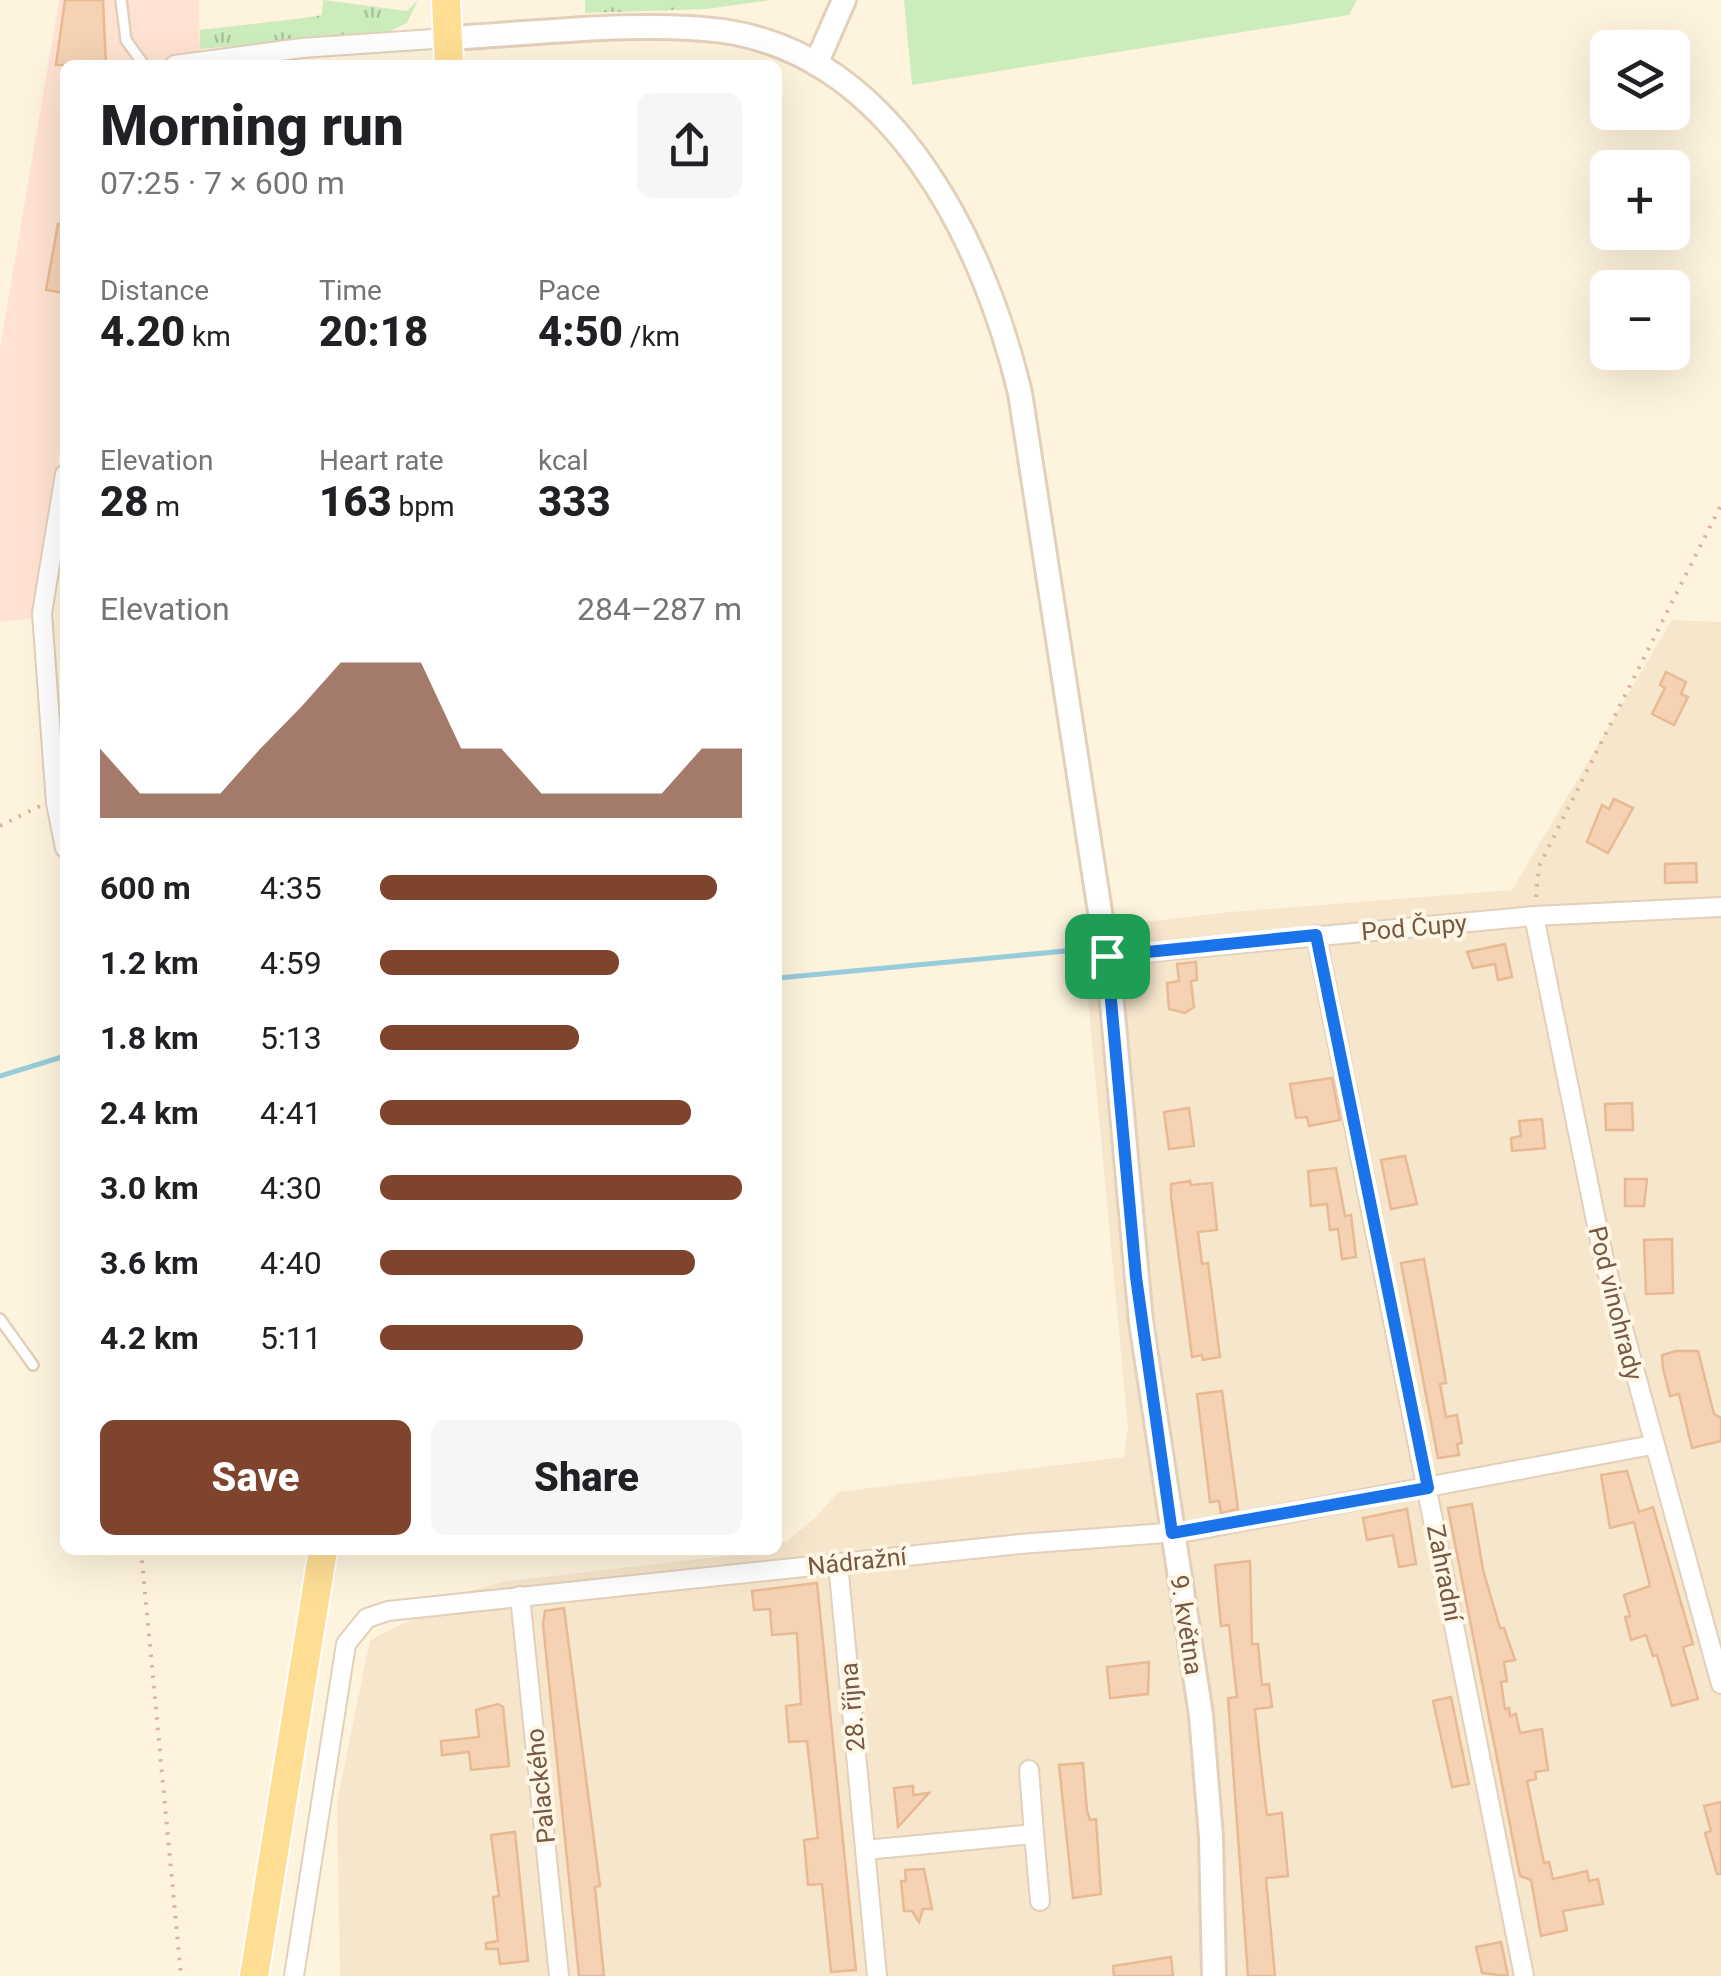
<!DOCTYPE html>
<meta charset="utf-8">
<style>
:root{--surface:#fff;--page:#f6f6f6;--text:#202124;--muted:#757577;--accent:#7e442d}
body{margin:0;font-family:Roboto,sans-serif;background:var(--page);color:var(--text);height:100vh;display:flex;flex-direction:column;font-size:38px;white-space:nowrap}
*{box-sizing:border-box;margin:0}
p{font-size:32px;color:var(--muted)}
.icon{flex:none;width:55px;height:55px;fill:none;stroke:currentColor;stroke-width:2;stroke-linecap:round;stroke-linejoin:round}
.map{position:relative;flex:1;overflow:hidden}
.sheet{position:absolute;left:60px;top:60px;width:722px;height:1495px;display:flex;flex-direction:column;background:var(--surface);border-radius:15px;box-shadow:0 10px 40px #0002}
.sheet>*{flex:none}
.buttons{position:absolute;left:1590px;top:30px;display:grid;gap:20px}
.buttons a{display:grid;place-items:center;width:100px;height:100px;border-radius:15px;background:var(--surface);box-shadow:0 10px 40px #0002;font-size:50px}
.pin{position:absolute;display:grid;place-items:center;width:85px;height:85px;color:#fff;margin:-42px;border-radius:20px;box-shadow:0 5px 15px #0006}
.round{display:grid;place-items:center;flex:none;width:105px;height:105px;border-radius:15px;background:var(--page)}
.headline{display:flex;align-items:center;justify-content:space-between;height:170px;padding:0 40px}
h1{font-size:55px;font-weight:800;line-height:75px}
.stats{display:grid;grid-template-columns:repeat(3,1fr);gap:15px;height:170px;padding:10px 40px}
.stats div{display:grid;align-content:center}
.stats b{font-size:42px;font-weight:800}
.stats small{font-size:28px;font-weight:400}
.stats p{font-size:28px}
.chart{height:280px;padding:20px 40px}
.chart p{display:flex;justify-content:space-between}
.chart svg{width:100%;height:180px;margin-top:10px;fill:var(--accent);opacity:.7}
.button{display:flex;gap:20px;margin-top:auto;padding:20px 40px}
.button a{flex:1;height:115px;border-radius:15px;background:var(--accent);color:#fff;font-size:40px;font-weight:800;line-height:115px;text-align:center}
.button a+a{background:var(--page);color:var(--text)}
ul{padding:0 40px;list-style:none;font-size:32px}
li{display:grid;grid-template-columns:160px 120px 1fr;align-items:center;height:75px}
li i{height:25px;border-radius:12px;background:var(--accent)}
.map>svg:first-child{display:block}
.residential{fill:#f6e6cc}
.commercial{fill:#ffe2d1}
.grass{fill:url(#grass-tufts)}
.garden{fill:#ccecbc}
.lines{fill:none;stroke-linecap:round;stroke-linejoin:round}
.stream{stroke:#97ccdb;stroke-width:5}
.building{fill:#f5d2b4;stroke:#e9b993;stroke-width:2.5}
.service-casing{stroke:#e2d0ba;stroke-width:14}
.minor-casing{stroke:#e2d0ba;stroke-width:22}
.tertiary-casing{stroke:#e2d0ba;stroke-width:28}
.primary-casing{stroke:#fff;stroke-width:32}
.path{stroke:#dab597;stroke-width:4;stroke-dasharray:2.5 8;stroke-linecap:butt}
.service{stroke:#fff;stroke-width:9}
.minor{stroke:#fff;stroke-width:18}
.tertiary{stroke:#fff;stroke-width:22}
.primary{stroke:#ffde94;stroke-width:28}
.route-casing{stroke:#fff;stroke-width:20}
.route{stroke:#1a73e8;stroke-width:12}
.labels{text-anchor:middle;stroke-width:8;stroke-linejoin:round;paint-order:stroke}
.street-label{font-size:25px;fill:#765945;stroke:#fff7e6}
</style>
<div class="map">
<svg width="1721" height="1976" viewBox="0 0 1721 1976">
<defs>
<pattern id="grass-tufts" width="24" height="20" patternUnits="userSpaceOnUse" patternTransform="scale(2.5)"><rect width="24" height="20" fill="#ccecbc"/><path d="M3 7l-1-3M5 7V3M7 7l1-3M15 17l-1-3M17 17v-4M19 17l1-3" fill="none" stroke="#aac29b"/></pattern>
</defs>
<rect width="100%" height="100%" fill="#fef4de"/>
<polygon class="residential" points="1672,620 1721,622 1721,1976 340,1976 337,1802 370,1640 467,1592 502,1582 778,1550 778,1542 787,1541 815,1518 838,1492 1124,1457 1128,1428 1086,978 1079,968 1076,930 1230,912 1512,890"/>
<polygon class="commercial" points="59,0 199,0 200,65 65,65 65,426 43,539 37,618 0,622 0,349"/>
<g class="grass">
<polygon points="323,0 407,11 418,0 407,23 388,32 200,49 200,30 312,17 322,15"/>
<polygon points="585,0 771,0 707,9 585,13"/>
</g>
<polygon class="garden" points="904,0 1357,0 1349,15 912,85"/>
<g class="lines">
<g class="stream">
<polyline points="778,978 1097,948"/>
<polyline points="0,1076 65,1056"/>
</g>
</g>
<g class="building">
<polygon points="65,0 103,0 106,65 56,65"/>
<polygon points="58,224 65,225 65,293 46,290"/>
<polygon points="1666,672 1686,682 1681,694 1688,697 1674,725 1652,714 1665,688 1660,685"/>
<polygon points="1614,799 1633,808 1608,853 1587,842 1602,805 1609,809"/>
<polygon points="1696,863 1697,882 1665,883 1665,864"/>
<polygon points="1505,944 1512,977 1498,980 1495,964 1473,968 1467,952"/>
<polygon points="1196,962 1197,980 1191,981 1194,1007 1185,1013 1169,1009 1167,983 1179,981 1177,964"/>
<polygon points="1332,1078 1340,1120 1309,1126 1307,1117 1296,1118 1290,1084"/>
<polygon points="1632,1103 1633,1130 1606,1130 1605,1104"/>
<polygon points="1189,1108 1194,1146 1169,1149 1164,1112"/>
<polygon points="1542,1119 1545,1148 1512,1151 1511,1138 1521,1136 1519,1121"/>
<polygon points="1405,1156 1417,1204 1391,1209 1381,1160"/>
<polygon points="1336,1168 1345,1216 1351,1215 1356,1257 1342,1259 1338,1229 1330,1230 1327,1204 1311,1206 1308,1171"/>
<polygon points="1625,1179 1647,1179 1644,1206 1625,1206"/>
<polygon points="1190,1181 1191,1185 1212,1183 1217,1230 1198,1232 1202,1264 1208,1263 1220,1357 1203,1360 1202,1355 1192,1357 1171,1197 1171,1184"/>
<polygon points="1672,1239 1673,1293 1646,1294 1644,1240"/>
<polygon points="1424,1259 1444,1370 1446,1383 1440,1384 1446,1417 1457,1415 1462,1443 1457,1444 1459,1455 1438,1458 1401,1263"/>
<polygon points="1676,1351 1698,1351 1714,1414 1721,1418 1721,1441 1692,1448 1679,1394 1670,1396 1663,1368 1662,1355"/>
<polygon points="1222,1391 1238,1509 1221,1513 1219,1501 1210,1502 1197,1394"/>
<polygon points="1627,1471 1639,1512 1653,1507 1693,1644 1683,1647 1698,1699 1672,1706 1657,1655 1653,1656 1646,1635 1631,1640 1625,1617 1630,1616 1624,1595 1650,1586 1634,1522 1610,1528 1601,1475"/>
<polygon points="1472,1504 1483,1570 1500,1628 1504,1628 1515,1660 1504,1662 1507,1681 1501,1682 1505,1709 1509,1708 1510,1716 1516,1714 1520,1733 1542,1729 1548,1770 1535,1772 1536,1779 1527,1781 1544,1863 1549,1862 1553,1879 1587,1871 1589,1881 1598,1879 1603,1904 1563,1911 1567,1930 1541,1936 1531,1880 1520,1876 1448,1508"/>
<polygon points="1407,1509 1416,1564 1399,1567 1393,1535 1367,1540 1363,1518"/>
<polygon points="1250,1561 1252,1644 1258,1644 1262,1685 1269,1684 1272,1707 1255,1709 1260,1758 1267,1815 1282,1813 1288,1876 1266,1878 1275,1976 1248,1976 1228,1698 1237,1697 1229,1625 1221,1626 1215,1565"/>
<polygon points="817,1583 856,1970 831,1972 822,1884 808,1885 804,1840 818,1838 807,1741 789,1742 786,1706 801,1704 797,1633 772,1635 770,1609 754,1610 752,1591"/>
<polygon points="564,1608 600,1886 595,1887 604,1976 579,1976 543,1624 545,1611"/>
<polygon points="1149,1662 1148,1694 1110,1698 1107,1667"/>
<polygon points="1451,1697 1469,1784 1452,1787 1433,1701"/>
<polygon points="498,1704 503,1707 509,1766 471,1770 469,1752 442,1755 441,1741 479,1737 476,1710"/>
<polygon points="1083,1763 1087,1811 1090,1820 1096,1819 1101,1894 1073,1898 1059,1765"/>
<polygon points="913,1786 913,1795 929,1793 898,1827 894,1788"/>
<polygon points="1721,1802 1721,1874 1717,1874 1705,1833 1711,1831 1704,1806"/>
<polygon points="515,1832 528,1961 500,1964 498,1949 486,1949 486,1943 498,1941 493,1897 499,1896 491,1835"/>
<polygon points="924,1869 932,1909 923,1909 919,1922 912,1911 904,1911 901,1881 906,1881 905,1870"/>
<polygon points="1501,1942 1508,1976 1482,1973 1476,1947"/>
<polygon points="1171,1957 1173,1976 1114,1976 1113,1966"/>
</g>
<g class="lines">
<g class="service-casing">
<g id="service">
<polyline points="121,0 126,40 144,65"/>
<polyline points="0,1319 33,1365"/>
</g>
</g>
<g class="minor-casing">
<g id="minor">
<polyline points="175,65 302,48 448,38"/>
<polyline points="65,474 42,613 56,803 65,848"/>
<polyline points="1534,916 1604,1260 1721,1684"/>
<polyline points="1316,935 1524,1976"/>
<polyline points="1107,956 1534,916 1721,907"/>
<polyline points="838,1563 877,1976"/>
<polyline points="520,1596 559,1976"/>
<polyline points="1034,1834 1040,1901"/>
<polyline points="865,1850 1034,1834 1029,1770"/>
<polyline points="294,1976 346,1644 367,1618 388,1611 1020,1544 1191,1531 1652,1445"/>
</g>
</g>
<g class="tertiary-casing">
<g id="tertiary">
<path d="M448,38C531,34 643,20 723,31C894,56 984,242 1020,393L1109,970L1141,1322L1201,1715L1211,1837L1214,1976"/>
<polyline points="816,64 844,0"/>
</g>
</g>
<g class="primary-casing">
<g id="primary">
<polyline points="446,0 449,65"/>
<polyline points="254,1976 323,1550"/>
</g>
</g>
<g class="path">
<polyline points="0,826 42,805"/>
<polyline points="1536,897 1539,866 1721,505"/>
<polyline points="141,1550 181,1976"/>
</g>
<use href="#service" class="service"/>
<use href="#minor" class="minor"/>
<use href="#tertiary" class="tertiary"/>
<use href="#primary" class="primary"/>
</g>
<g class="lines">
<g class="route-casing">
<polygon id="route" points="1316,935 1428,1488 1172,1533 1136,1277 1107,956"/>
</g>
<use href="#route" class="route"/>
</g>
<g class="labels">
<g class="street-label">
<text transform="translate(1414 927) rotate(-5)" y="9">Pod Čupy</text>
<text transform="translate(1616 1303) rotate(76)" y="9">Pod vinohrady</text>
<text transform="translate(857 1561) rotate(-6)" y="9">Nádražní</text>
<text transform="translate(1445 1573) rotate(79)" y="9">Zahradní</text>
<text transform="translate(1187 1625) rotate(81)" y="9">9. května</text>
<text transform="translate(852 1707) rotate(-95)" y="9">28. října</text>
<text transform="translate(540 1786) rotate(-96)" y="9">Palackého</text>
</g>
</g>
</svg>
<div class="buttons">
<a><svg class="icon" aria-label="layers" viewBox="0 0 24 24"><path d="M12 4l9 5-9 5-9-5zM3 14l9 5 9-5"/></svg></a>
<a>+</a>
<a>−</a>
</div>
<div class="pin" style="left:1107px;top:956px;background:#1e9e55"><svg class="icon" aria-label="arrive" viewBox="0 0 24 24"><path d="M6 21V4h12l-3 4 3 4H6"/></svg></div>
<section class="sheet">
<div class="headline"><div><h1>Morning run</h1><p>07:25 · 7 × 600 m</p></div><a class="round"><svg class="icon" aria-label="share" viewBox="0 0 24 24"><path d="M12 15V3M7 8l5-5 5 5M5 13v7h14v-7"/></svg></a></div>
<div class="stats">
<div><p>Distance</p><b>4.20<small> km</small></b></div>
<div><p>Time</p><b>20:18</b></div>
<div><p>Pace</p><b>4:50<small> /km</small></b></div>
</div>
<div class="stats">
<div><p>Elevation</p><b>28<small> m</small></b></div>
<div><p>Heart rate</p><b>163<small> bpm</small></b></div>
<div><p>kcal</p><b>333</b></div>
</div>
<div class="chart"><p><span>Elevation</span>284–287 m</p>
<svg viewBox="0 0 160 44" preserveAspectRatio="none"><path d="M0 44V27L10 38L20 38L30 38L40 27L50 17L60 6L70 6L80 6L90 27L100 27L110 38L120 38L130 38L140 38L150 27L160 27V44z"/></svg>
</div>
<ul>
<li><b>600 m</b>4:35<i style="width:93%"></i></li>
<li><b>1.2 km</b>4:59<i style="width:66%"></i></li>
<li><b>1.8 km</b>5:13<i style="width:55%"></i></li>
<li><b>2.4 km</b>4:41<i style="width:86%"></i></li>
<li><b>3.0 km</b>4:30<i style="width:100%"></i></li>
<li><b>3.6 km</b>4:40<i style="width:87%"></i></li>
<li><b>4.2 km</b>5:11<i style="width:56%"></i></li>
</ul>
<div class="button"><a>Save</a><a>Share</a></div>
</section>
</div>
